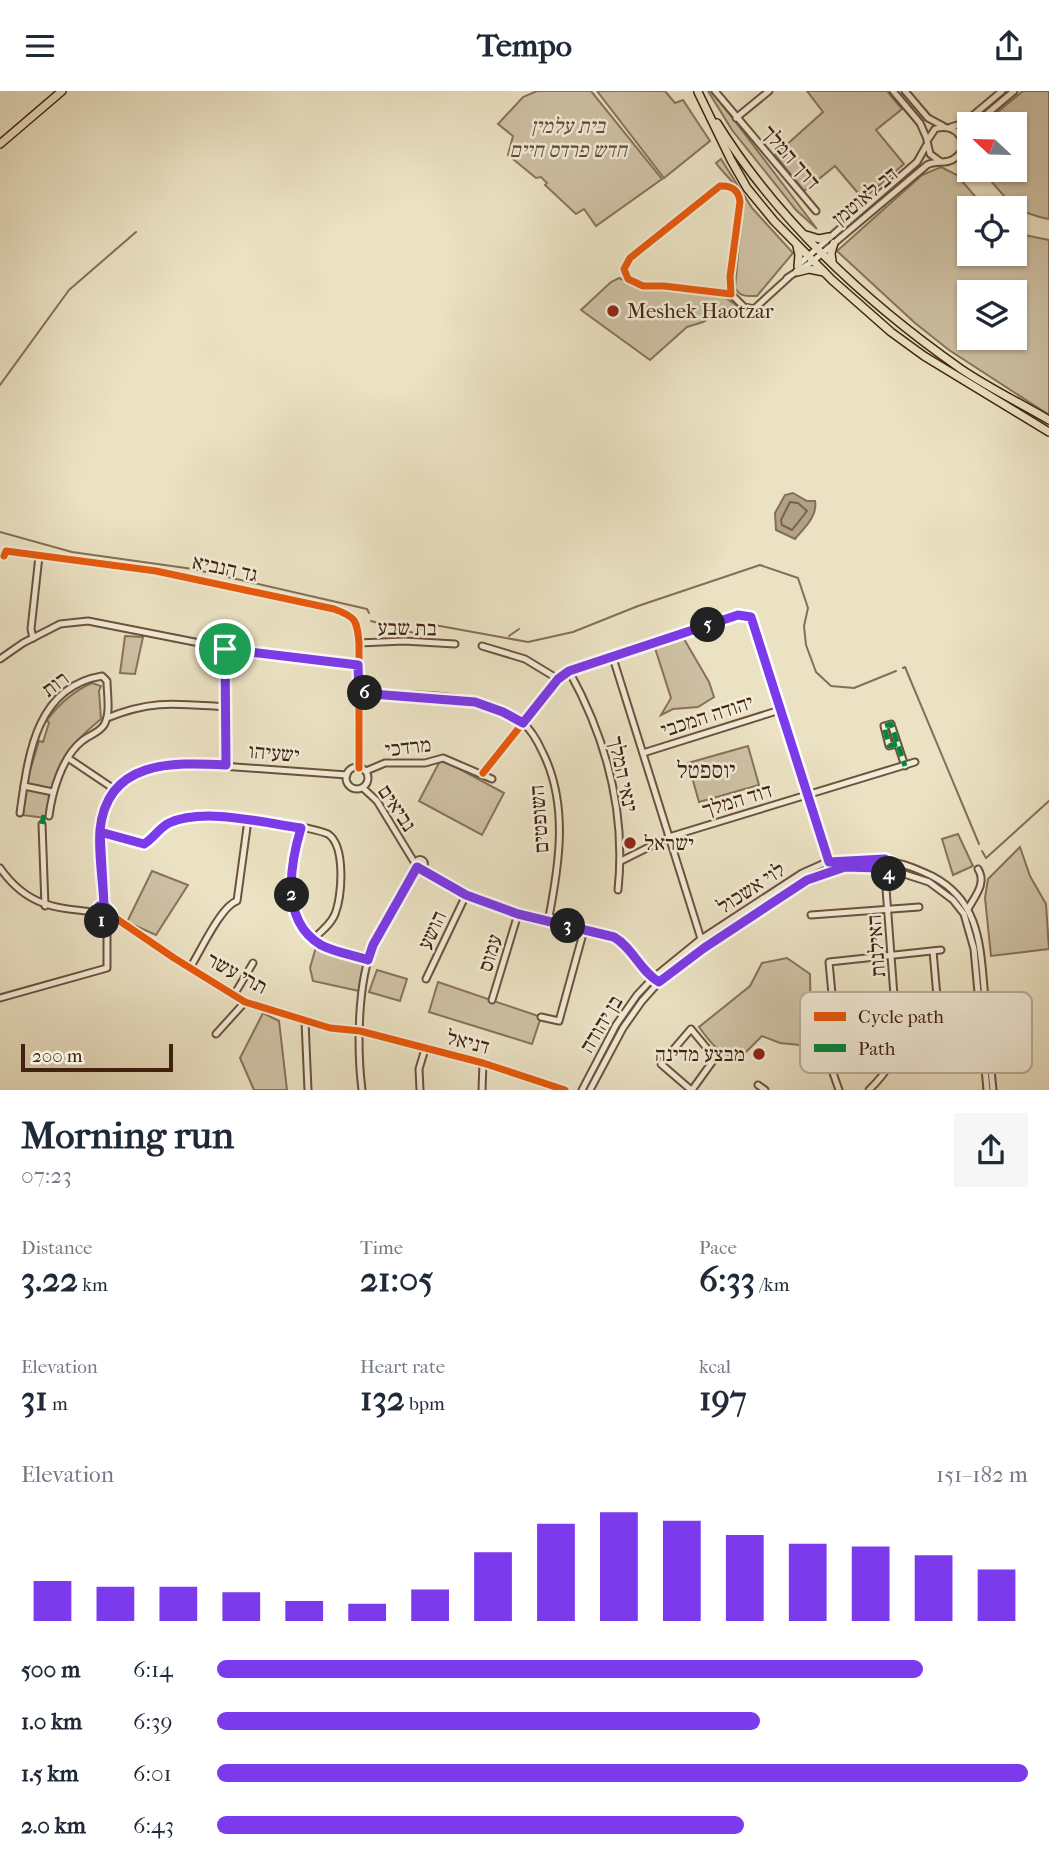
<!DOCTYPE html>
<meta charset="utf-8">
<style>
:root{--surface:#fff;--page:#f6f6f7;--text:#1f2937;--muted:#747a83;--accent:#7c3aed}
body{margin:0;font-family:"IM FELL French Canon","Frank Ruhl Libre",serif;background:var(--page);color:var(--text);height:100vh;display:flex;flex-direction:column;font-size:26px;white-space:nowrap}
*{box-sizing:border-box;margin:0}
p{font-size:23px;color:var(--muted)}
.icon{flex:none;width:38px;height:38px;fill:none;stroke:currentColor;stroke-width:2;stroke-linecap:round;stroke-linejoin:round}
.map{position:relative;height:999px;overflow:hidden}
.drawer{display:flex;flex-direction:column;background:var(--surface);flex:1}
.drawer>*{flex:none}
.needle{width:46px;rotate:292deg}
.buttons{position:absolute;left:957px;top:21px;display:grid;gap:14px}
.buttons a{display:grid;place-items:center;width:70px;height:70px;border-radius:0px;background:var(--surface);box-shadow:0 2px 5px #0004;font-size:35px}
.scale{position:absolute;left:21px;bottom:18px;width:152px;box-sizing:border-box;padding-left:7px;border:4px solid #41220f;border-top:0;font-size:19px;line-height:24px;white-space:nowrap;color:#41220f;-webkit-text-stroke:5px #f2ecd8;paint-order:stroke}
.pin{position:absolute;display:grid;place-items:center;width:60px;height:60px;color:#fff;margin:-30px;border:4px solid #fff;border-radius:50%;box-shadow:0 2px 7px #0007}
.km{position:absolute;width:35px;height:35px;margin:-18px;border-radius:50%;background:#222;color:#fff;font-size:19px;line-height:35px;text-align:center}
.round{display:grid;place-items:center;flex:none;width:74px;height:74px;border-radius:0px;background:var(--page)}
.headline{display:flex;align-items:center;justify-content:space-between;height:119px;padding:0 21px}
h1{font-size:38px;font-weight:800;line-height:52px}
.stats{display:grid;grid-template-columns:repeat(3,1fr);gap:10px;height:119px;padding:7px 21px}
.stats div{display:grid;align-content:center}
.stats b{font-size:35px;font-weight:800}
.stats small{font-size:19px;font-weight:400}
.stats p{font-size:19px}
.chart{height:196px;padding:14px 21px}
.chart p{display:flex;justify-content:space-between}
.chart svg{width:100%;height:126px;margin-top:7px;stroke:var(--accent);stroke-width:6}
ul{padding:0 21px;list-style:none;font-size:23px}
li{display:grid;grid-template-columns:112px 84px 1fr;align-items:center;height:52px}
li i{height:18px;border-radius:9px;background:var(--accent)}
header{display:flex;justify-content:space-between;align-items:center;height:91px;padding:0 21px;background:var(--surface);font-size:32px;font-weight:800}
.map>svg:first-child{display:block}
.green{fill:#cec1a4;stroke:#88725a;stroke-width:2;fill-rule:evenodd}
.water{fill:#b1a186;stroke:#846e56;stroke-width:2}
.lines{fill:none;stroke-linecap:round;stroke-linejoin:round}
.shore{stroke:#79624a;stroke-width:2}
.stream{stroke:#846e56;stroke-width:2}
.minor-casing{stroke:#6c523c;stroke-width:9}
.major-casing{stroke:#41220f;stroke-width:10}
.minor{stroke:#f2ecd8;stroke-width:5}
.major{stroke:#ebe2c3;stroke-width:7}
.quiet{stroke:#00873e;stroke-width:5;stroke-dasharray:10 5;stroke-linecap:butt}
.cycleway-casing{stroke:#f2ecd8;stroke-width:11}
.cycleway{stroke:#e8590c;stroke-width:7}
.route-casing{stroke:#fff;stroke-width:14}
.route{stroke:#7c3aed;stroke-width:9}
.poi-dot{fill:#8f2418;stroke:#f2ecd8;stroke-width:2.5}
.labels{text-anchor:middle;stroke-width:5;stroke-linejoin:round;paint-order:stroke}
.park-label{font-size:21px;font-style:italic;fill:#644a34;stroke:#f2ecd8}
.street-label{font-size:21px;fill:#41220f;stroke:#f2ecd8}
.poi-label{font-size:21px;fill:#41220f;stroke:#f2ecd8;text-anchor:start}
.neighbourhood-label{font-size:23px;fill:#41220f;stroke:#f2ecd8}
.key{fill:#f2ecd8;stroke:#bdaf9c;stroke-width:2}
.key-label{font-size:19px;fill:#41220f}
</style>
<header><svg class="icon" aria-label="menu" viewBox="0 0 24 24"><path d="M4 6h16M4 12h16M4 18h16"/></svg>Tempo<svg class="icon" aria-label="share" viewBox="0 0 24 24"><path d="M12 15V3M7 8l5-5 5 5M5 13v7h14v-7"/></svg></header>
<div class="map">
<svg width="1049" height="999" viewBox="0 0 1049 999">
<rect width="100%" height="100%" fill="#ebe2c3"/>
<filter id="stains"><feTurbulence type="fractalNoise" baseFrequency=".00286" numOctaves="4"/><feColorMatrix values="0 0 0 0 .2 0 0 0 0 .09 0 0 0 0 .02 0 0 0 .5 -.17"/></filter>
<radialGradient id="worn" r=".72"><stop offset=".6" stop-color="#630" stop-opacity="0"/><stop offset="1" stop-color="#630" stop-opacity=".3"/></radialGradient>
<g class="green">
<polygon points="537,0 591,0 662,88 596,135 584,118 576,123 545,94 547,92 541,86 536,87 508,64 513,45 498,33 523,6"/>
<polygon points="597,0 665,0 675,12 683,9 710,50 664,87"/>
<polygon points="708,0 712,0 817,138 796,119 732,39"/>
<polygon points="807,0 887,0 902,18 876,39 904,73 863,108 835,75 804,100 775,64 823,21"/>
<path d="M1023,0H1049V128C1013,122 1004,105 982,79H1015V33H983Z"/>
<path d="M721,68L752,117L793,162L757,205C747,205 740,206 735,197L743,110C740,95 725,85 716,72Z"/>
<path d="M941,76L957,84L985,117H970V163H1015V142L1049,149V324L949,259L915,232L837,160L922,84ZM970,201H1015V247H970Z"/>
<polygon points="619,187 639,196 723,205 743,219 725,217 703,231 687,236 650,269 581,219 611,191"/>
<polygon points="125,545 143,546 135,583 120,582"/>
<polygon points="684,548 709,591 714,606 698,616 673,618 661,624 671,607 655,557"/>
<path d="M92,592L101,595L99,600L101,628C59,663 56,675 46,727L21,724L28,686L39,650L43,651L49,632L47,629C59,613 74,600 92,592Z"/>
<polygon points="748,655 759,694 699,711 688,672"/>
<polygon points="441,668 504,702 482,744 419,710"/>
<polygon points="958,743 973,775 953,784 942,748"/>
<polygon points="1020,756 1030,785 1046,813 1049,858 991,865 985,807 988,788"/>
<polygon points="152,780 188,794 156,844 127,831"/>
<polygon points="316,856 364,872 359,900 313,890 310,877"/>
<path d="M787,867L810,883L811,934L809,955L780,952L762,945L741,966C721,967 710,951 699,936L750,895L762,872Z"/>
<polygon points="377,879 407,888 400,910 369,901"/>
<polygon points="438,891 541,926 532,953 429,921"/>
<polygon points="263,922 279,930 287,999 254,999 240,967"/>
</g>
<path class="water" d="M793,402L807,410H815C818,425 804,437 795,448L776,439L775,422L785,404Z"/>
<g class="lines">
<polygon class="shore" points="790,411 798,412 807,420 792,439 782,434 781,429"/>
<g class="stream">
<polyline points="0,294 69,199 136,141"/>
<polyline points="0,441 72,461 193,478 367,518 369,522"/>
<polyline points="371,530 414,542 429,533 528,551 573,541 638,515 760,474 798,487 808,517 804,535 806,554 816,581 831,595 854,597 896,580"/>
<polyline points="509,545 519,538"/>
<polyline points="903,577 905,576 979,753"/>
<polyline points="982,760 986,767 1049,710"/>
</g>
<g class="minor-casing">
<g id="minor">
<polyline points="715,0 816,120"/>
<polyline points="893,0 920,32 927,48"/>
<polyline points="905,0 928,27 943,35"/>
<polyline points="736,27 769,0"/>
<polyline points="975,33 1014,0"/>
<polyline points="951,36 964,32 1002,0"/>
<polyline points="962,51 970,38"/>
<path d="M720,95C732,94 739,100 740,111L730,186L731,203L664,195H643L628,188L624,178L630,167Z"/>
<polyline points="798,174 917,71 926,55"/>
<path d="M787,187L813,170L927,74C936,69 947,74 955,67C973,54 956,30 935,38L927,50L930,63L941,71"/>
<polyline points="731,203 744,216 754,218 788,187"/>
<path d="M4,465L6,460L156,480L334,518C356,526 357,529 359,552V677"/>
<polyline points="33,547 31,538 39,465"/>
<polyline points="359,552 404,550 455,553"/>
<polyline points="482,555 525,568 558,588"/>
<polyline points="225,557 226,674"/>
<polyline points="613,567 702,851"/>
<polyline points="0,568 23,552 60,533 88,530 225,557 358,574"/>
<path d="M569,580C606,647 626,722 618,799"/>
<path d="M359,602C393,604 447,602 477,612C492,616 509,622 522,631C532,639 538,651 543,662C569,715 559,775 548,831"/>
<path d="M107,627C153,608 178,613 226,616"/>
<polyline points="897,653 889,655 884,635 891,633 905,675"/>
<polyline points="643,662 780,619"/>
<polyline points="68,667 114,698"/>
<circle cx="357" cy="687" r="11"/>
<polyline points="366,680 385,672 425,672 443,667 492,688"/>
<polyline points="483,682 558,588 569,580 738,524 751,526 832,780"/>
<polyline points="24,695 53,701"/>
<polyline points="363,697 377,710 416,774"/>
<path d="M20,722C28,666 35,596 102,585L107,590C107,603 111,622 104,634C99,642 89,644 82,650C62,666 52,701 49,725"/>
<polyline points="42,733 45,815"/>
<path d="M301,737C290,774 280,830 321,854C334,861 353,864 368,869"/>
<path d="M100,741L144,753C155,747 161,735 173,731C201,720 300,732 328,743C346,755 342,805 335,823C331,833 321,841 313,848"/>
<circle cx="420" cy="773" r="4.5"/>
<polyline points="621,770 669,746 915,671"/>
<path d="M891,771C906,773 919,779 932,785C982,811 980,858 985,907C987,938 990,968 993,999"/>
<path d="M0,777C26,814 52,817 95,821"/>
<polyline points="421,778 466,804 518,823 613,846 626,853 654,887"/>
<polyline points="892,779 929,791 953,809 964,823 974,858 987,999"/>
<path d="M104,814C99,739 86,682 181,672L347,684"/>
<circle cx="103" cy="822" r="8"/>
<path d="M968,818C975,805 987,792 978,778"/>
<polyline points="111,824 174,867 245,911 330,937 360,940 483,972 565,999"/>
<polyline points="811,824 919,816"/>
<path d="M190,877C200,861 221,815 237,810L248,729"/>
<polyline points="426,888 466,804"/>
<polyline points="234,904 253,872"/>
<polyline points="0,907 107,877 107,829"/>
<polyline points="492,909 518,823"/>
<polyline points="541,926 559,930 584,839"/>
<polyline points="305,930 308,999"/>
<polyline points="216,943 245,911"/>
<polyline points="857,944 897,945 940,940 933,860"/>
<polyline points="758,994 765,999"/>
<path d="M362,999C357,959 357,889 374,853C386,827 403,802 417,776"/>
<polyline points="420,999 419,978 425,958"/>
<polyline points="482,999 483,972"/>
<polyline points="582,999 616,934 637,904 653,887 701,848 802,782 829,770 887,768 891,771 892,779"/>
<polyline points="590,999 623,937 642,910 659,891 704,857 807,789 845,776 877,777"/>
<polyline points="691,999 661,973 691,938 715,967 692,999"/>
<polyline points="839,999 826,962 836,946 829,871 941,859"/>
<path d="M869,999C888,980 893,972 897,945L885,784"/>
</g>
</g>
<g class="major-casing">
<g id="major">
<polyline points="698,1 731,69 747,97 774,130 832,189 891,241 924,265 1049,341"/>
<path d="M717,32C778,130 867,212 961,278C989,297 1020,312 1049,329"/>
<polyline points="0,53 62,0"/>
<polyline points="806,144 819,148 829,146"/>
<polyline points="797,155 799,164 798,175"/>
<polyline points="832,170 831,162 834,152"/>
<polyline points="797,181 809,178 824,181"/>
</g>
</g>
<use href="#minor" class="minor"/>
<use href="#major" class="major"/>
<g class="quiet">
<polyline points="897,653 889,655 884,635 891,633 905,675"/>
<polyline points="42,733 44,724"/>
</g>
<g class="cycleway-casing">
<g id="cycleway">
<path d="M720,95C732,94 739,100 740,111L730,186L731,203L664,195H643L628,188L624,178L630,167Z"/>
<path d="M4,465L6,460L156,480L334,518C356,526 357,529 359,552V677"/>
<polyline points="483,682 558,588 569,580 738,524 751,526 832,780"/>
<polyline points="111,824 174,867 245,911 330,937 360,940 483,972 565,999"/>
</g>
</g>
<use href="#cycleway" class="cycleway"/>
</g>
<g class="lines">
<g class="route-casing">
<path id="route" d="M225,558L226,674C172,671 107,669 100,739C98,763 103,789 104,814L111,821L109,827L101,830L97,826L95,821L99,815L104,814L100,741L144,753C153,748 159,737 169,732C204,716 264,732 301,737C290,774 280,830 321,854C334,861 353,864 368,869L373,854L417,776L466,804L518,823L614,846C633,857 640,880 659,891L704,857L807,789L845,776L877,777L881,782L885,783L892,779L891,771L885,768L829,771L751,526L738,524L569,580L558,588L523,632L503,621L475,611L359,602L358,574L225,558"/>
</g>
<use href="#route" class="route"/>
</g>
<g class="poi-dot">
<circle cx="613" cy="220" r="7"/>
<circle cx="630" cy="752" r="7"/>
<circle cx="759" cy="963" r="7"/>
</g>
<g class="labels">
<g class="park-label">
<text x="568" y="42">בית עלמין<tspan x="568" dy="24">חדש פרדס חיים</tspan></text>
</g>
<g class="street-label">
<text transform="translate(791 66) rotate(49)" y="7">דרך המלך</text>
<text transform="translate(865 105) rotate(-40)" y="7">דב לאוטמן</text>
<text transform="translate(225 477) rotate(12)" y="7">גד הנביא</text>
<text transform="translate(407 537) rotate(1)" y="7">בת שבע</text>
<text transform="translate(55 593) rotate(-37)" y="7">רות</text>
<text transform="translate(707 625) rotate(-18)" y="7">יהודה המכבי</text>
<text transform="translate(408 656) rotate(-7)" y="7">מרדכי</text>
<text transform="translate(274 662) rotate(5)" y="7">ישעיהו</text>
<text transform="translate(623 683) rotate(78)" y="7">ינאי המלך</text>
<text transform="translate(737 709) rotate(-17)" y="7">דוד המלך</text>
<text transform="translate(397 717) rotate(56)" y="7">נביאים</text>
<text transform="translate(539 728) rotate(-94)" y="7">השופטים</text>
<text transform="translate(751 797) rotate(-33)" y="7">לוי אשכול</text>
<text transform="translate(432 839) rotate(-65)" y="7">הושע</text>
<text transform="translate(876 855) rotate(-94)" y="7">האילנות</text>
<text transform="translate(490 862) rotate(-73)" y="7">עמוס</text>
<text transform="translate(237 882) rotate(28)" y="7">תרי עשר</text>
<text transform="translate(601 933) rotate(-59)" y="7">בן יהודה</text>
<text transform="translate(468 951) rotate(14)" y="7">דניאל</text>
</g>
<g class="poi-label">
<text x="627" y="227">Meshek Haotzar</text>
<text x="644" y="759">ישראל</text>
<text x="745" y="970" text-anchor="end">מבצע מדינה</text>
</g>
<g class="neighbourhood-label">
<text x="706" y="687">יוספטל</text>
</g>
</g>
<rect x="800" y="901" width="232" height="81" rx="10" class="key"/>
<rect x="814" y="921" width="32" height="9" fill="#e8590c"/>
<rect x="814" y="953" width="32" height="8" fill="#00873e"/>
<g class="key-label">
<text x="858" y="932">Cycle path</text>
<text x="858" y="964">Path</text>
</g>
<rect width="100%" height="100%" filter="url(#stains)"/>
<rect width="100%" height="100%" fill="url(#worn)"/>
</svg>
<div class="buttons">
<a><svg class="needle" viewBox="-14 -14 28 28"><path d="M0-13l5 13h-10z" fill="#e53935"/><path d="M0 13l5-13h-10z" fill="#747a83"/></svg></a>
<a><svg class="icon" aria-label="locate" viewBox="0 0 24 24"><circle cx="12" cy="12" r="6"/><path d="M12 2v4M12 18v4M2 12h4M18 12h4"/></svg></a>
<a><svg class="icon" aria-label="layers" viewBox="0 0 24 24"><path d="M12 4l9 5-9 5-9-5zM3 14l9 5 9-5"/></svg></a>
</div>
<div class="scale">200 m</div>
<div class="pin" style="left:225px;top:558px;background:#1e9e55"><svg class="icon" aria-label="arrive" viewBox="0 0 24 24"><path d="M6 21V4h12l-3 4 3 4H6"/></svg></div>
<b class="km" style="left:102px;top:830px">1</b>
<b class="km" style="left:292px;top:804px">2</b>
<b class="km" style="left:568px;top:835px">3</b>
<b class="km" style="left:889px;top:783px">4</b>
<b class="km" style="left:708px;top:534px">5</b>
<b class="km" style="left:365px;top:602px">6</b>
</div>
<section class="drawer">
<div class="headline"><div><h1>Morning run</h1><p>07:23</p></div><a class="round"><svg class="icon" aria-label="share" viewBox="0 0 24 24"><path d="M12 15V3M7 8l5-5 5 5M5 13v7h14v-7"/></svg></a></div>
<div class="stats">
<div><p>Distance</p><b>3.22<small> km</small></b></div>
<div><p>Time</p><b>21:05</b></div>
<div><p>Pace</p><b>6:33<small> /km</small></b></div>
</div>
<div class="stats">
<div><p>Elevation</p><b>31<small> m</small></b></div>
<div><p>Heart rate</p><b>132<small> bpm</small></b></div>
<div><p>kcal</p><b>197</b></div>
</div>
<div class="chart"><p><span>Elevation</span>151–182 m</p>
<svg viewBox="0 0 160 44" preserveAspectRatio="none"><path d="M5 44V30M15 44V32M25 44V32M35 44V34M45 44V37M55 44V38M65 44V33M75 44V20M85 44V10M95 44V6M105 44V9M115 44V14M125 44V17M135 44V18M145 44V21M155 44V26"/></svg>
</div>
<ul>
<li><b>500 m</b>6:14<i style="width:87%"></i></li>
<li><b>1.0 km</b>6:39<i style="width:67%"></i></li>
<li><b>1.5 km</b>6:01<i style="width:100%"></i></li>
<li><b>2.0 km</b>6:43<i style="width:65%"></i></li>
</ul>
</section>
